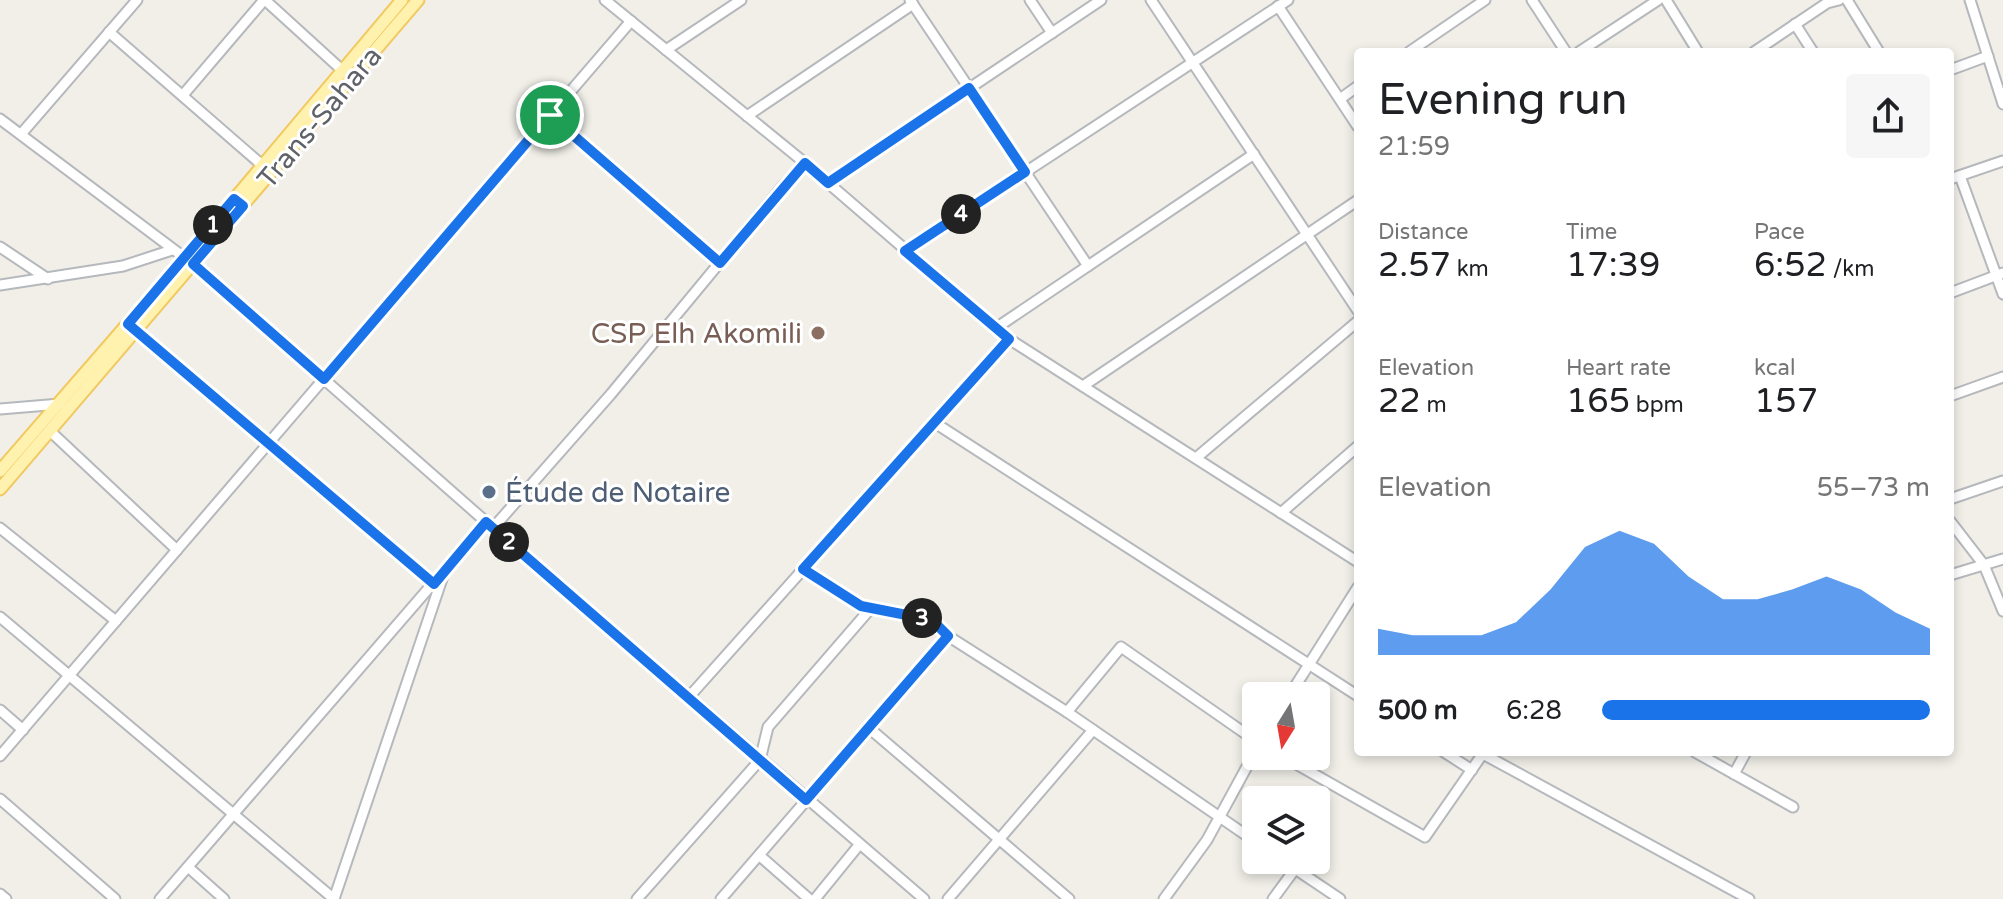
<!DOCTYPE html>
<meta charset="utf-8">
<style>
:root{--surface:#fff;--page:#f6f6f6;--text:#202124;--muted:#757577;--accent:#1a73e8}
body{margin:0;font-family:"Varela Round",sans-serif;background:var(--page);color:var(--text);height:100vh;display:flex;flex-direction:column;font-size:30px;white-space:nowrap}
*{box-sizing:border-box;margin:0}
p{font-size:26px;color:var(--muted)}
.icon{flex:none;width:44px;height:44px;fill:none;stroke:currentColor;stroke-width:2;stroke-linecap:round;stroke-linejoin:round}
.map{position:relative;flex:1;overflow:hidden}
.panel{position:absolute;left:1354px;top:48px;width:600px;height:708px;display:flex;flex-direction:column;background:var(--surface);border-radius:8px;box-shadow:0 4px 12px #0003}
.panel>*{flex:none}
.needle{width:52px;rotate:191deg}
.buttons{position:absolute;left:1242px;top:682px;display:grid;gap:16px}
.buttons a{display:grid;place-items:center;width:88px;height:88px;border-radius:8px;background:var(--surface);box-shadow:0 4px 12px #0003;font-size:40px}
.pin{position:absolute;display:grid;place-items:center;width:68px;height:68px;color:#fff;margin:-34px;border:4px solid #fff;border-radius:50%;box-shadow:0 2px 8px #0007}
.km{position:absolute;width:40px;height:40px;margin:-20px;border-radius:50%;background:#222;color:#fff;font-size:22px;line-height:40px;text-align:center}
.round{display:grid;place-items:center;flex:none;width:84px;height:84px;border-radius:8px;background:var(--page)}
.summary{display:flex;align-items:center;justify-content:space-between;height:136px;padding:0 24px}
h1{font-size:44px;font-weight:600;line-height:60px}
.figures{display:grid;grid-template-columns:repeat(3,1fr);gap:12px;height:136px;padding:8px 24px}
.figures div{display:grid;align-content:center}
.figures b{font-size:34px;font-weight:600}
.figures small{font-size:22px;font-weight:400}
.figures p{font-size:22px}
.chart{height:224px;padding:16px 24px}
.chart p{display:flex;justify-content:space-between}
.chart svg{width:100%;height:144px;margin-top:8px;fill:var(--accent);opacity:.7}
ul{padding:0 24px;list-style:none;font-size:26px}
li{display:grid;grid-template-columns:128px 96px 1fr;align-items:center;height:60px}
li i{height:20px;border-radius:10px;background:var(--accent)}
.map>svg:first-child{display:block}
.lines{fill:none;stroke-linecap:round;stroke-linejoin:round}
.minor-casing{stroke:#b5b8bc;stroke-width:13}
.major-casing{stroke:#f2c960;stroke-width:15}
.minor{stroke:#fff;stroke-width:9}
.major{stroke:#fff2af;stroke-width:11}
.route-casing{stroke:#fff;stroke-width:16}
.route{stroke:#1a73e8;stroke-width:10}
.education-dot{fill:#8d6e63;stroke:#fff;stroke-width:3}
.service-dot{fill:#5c6f8a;stroke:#fff;stroke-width:3}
.labels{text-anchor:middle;stroke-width:6;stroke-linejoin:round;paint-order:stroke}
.street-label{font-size:28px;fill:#5f6368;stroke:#fff}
.education-label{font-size:28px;fill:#785e54;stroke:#fff;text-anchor:end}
.service-label{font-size:28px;fill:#4e5e75;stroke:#fff;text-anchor:start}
</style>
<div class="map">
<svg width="2003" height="899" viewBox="0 0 2003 899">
<rect width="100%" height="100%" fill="#f1efe8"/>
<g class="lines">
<g class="minor-casing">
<g id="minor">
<polyline points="265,0 343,71"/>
<polyline points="605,0 805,163 1009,339 1358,562"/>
<polyline points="910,0 1088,266"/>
<polyline points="1030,0 1052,33"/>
<polyline points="1151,0 1358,311"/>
<polyline points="1532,0 1566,52"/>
<polyline points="1666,0 1698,52"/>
<polyline points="1847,0 1879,52"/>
<polyline points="1970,0 2003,104"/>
<polyline points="1278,6 1358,127"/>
<polyline points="1795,24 1813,52"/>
<polyline points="109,32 262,165"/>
<polyline points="666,50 741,0"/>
<polyline points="1409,52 1485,0"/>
<polyline points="1579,52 1658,0"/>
<polyline points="1754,52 1827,3 1839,0"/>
<polyline points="1950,70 1988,56"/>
<polyline points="183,95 264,0"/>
<polyline points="1340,99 1358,86"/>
<polyline points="550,115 720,263"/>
<polyline points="747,116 913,4"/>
<polyline points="0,119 193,264 493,528 924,899"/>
<polyline points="22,133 137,0"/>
<polyline points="1960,176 2003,294"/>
<polyline points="1950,179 2003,161"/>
<polyline points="828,183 1101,0"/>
<polyline points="0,247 48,279"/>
<polyline points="905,251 1288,0"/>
<polyline points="0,285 123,266 172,250"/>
<polyline points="1950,293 2003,273"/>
<polyline points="131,327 434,584"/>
<polyline points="996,328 1254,154"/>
<polyline points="1083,386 1358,200"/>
<polyline points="1950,396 2003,377"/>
<polyline points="0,409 60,404"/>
<polyline points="935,423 1358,696"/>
<polyline points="50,431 177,550"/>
<polyline points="1196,458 1358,321"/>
<polyline points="1950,499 2003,481"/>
<polyline points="1281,513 1358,446"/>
<polyline points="1950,521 1984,565 2003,611"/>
<polyline points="0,528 116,621"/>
<polyline points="493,528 611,394 783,186 805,163"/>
<polyline points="803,569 861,606 932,620 948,636 1067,712 1256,842"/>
<polyline points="1950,575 2003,559"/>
<polyline points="0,617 334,899 445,570"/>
<polyline points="1289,696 1358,587"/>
<polyline points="688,698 1009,339"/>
<polyline points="0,710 23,730"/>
<polyline points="1067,712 1121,647 1256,741"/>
<polyline points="869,728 1069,899"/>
<polyline points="1444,752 1472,770"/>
<polyline points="1695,752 1793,807"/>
<polyline points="1483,754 1749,899"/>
<polyline points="0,756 631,21"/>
<polyline points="1282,756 1425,837 1484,752"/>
<polyline points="1734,774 1746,752"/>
<polyline points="0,799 115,899"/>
<polyline points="760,856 809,899"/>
<polyline points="1282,860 1340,899"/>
<polyline points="188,867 224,899"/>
<polyline points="0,894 6,899"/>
<polyline points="160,899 486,522"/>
<polyline points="637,899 760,760 768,727 871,608"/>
<polyline points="721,899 948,636"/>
<polyline points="815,899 859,845"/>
<polyline points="948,899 1093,730"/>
<polyline points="1164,899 1207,840 1256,750"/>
<polyline points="1273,899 1295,869"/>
</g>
</g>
<g class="major-casing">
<g id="major">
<polyline points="0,471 184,259 402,0"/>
<polyline points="0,489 418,0"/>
</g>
</g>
<use href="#minor" class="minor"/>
<use href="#major" class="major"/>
</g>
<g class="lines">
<g class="route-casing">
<polygon id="route" points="969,88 1025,172 905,251 1009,339 803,569 861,606 932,620 948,636 806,800 486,522 434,584 128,324 234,199 243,206 193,264 324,379 550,115 720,263 805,163 828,183"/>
</g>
<use href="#route" class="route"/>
</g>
<circle class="education-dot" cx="818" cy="333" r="8"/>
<circle class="service-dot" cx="489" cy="492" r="8"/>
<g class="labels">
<g class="street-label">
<text transform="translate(319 117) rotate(-50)" y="10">Trans-Sahara</text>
</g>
<g class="education-label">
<text x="802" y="343">CSP Elh Akomili</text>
</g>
<g class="service-label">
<text x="505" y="502">Étude de Notaire</text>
</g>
</g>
</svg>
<div class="buttons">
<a><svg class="needle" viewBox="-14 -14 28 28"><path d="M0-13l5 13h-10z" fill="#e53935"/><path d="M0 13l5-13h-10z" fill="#757577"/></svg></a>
<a><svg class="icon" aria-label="layers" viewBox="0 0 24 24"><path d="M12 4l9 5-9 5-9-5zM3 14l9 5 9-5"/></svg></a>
</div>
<div class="pin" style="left:550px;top:115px;background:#1e9e55"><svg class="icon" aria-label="arrive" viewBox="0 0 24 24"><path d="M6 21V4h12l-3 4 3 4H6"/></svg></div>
<b class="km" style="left:213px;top:225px">1</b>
<b class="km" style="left:509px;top:542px">2</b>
<b class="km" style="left:922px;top:618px">3</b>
<b class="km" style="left:961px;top:214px">4</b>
<section class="panel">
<div class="summary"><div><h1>Evening run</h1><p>21:59</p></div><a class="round"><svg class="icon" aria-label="share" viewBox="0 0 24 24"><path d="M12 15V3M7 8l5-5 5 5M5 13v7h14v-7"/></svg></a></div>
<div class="figures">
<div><p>Distance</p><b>2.57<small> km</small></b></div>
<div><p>Time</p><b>17:39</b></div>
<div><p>Pace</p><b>6:52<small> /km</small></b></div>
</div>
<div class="figures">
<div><p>Elevation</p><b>22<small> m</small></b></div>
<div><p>Heart rate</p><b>165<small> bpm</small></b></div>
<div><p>kcal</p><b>157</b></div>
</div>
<div class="chart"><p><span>Elevation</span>55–73 m</p>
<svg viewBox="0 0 160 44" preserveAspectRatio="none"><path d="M0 44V36L10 38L20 38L30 38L40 34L50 24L60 11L70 6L80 10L90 20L100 27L110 27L120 24L130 20L140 24L150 31L160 36V44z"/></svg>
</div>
<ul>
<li><b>500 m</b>6:28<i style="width:100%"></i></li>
</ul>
</section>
</div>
